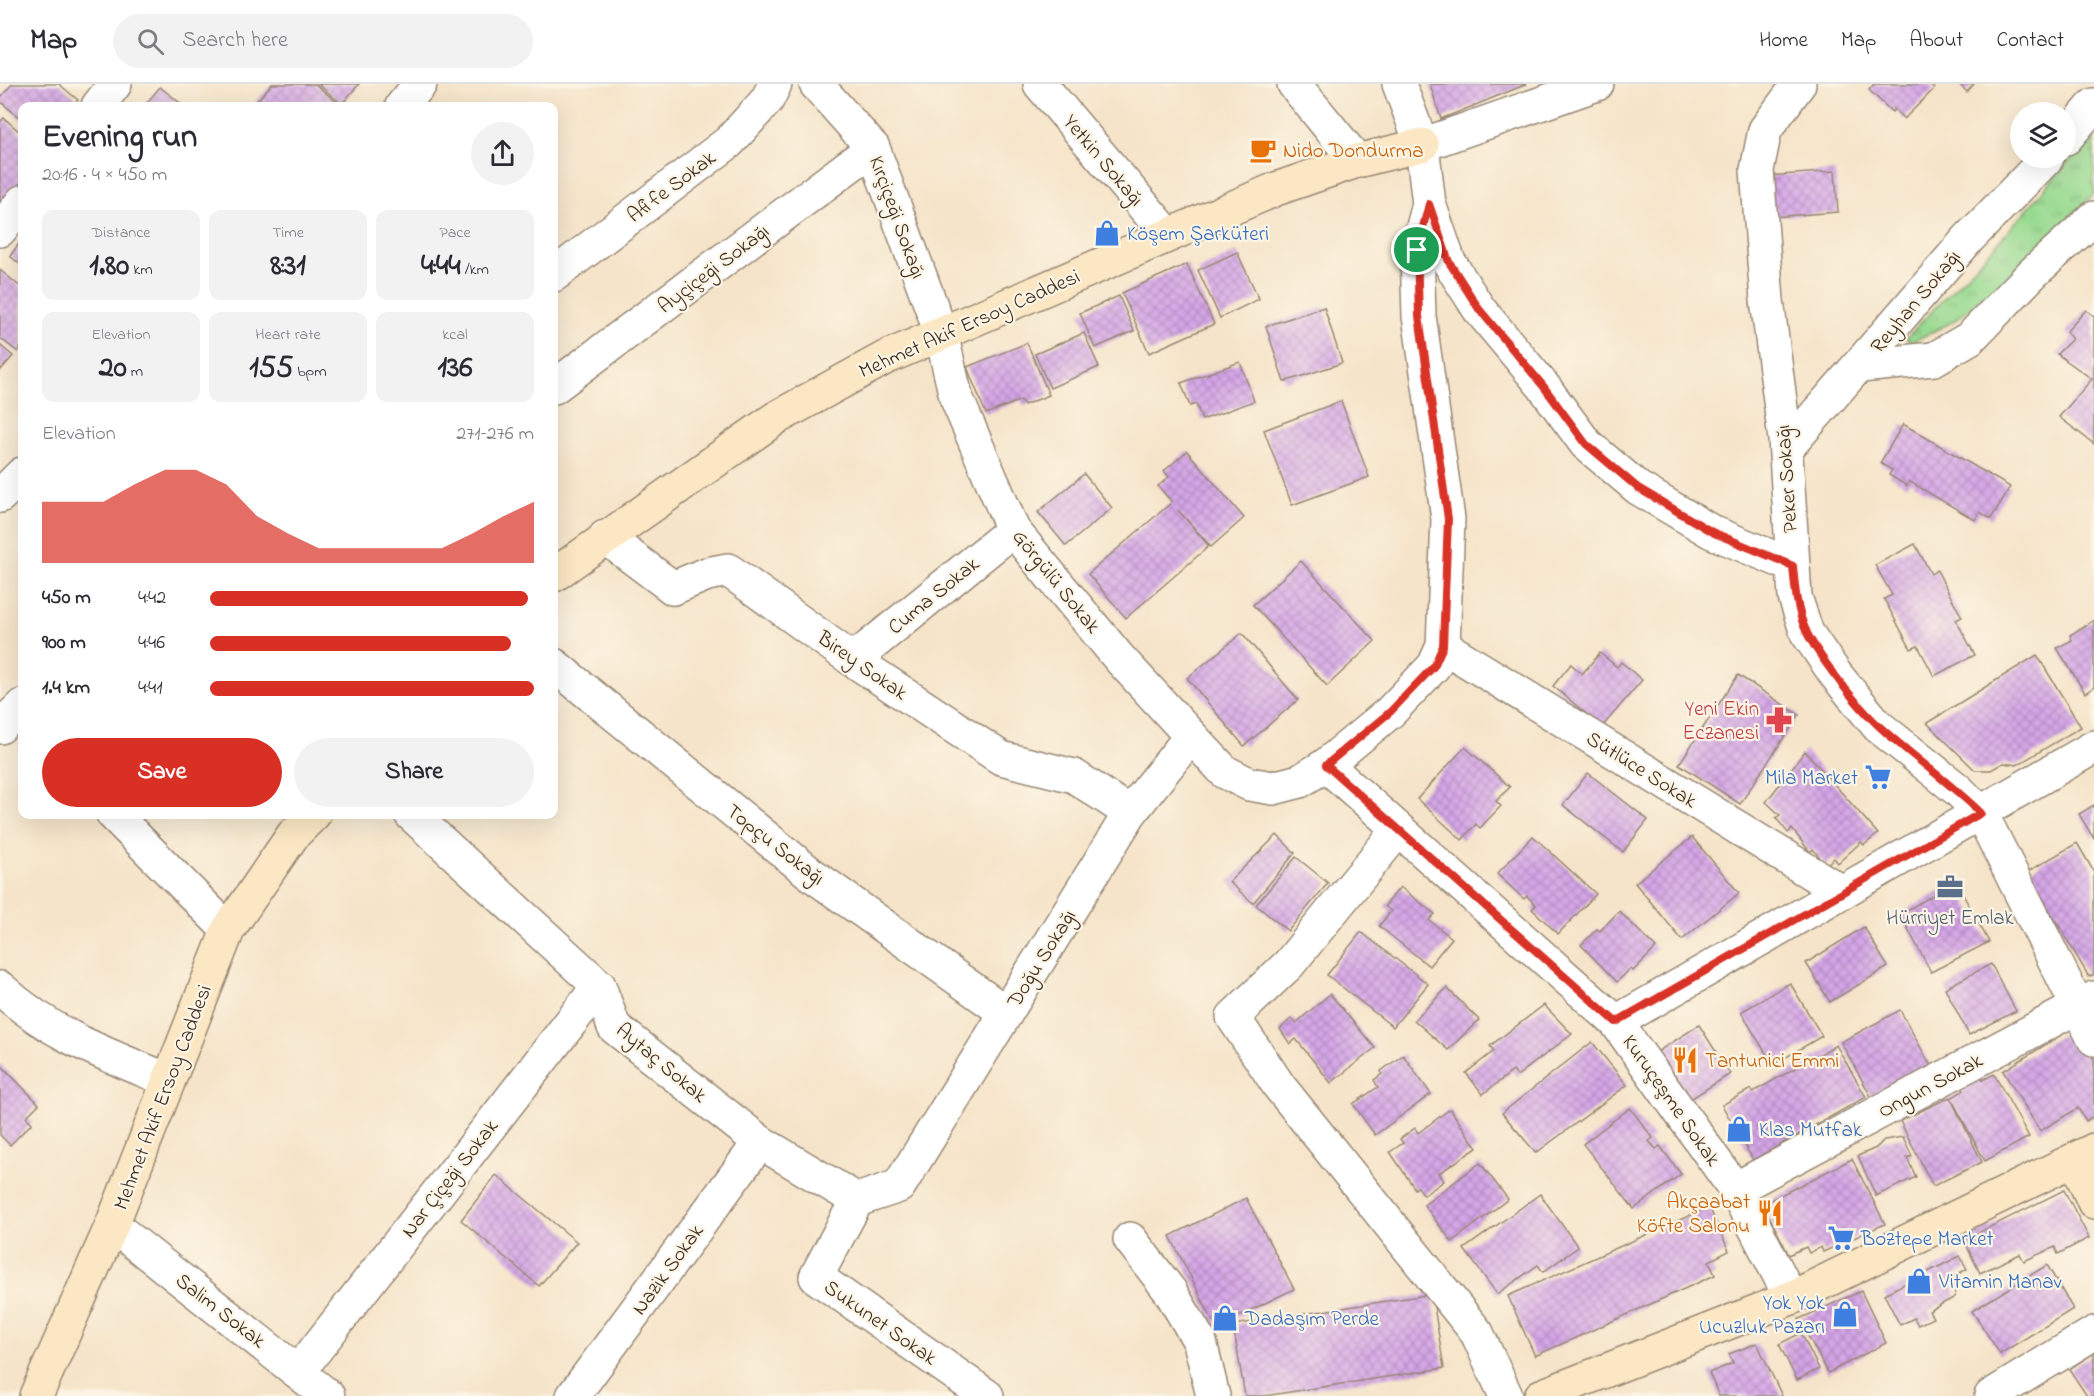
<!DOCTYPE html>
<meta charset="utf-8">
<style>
:root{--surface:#fff;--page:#f2f2f3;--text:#2b2b33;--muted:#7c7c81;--line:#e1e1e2;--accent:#d93025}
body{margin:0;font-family:"Indie Flower",sans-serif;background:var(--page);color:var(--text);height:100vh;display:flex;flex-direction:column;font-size:22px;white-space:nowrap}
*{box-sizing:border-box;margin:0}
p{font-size:20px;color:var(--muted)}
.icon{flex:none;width:33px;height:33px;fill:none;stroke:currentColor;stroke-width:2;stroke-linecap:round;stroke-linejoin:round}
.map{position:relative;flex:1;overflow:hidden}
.side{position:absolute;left:18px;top:18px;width:540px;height:717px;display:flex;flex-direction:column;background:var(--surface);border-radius:12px;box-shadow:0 6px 24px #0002}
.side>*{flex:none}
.controls{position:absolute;left:2010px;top:18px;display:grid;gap:12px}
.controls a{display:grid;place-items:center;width:66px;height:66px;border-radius:50%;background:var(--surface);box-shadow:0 6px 24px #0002;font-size:30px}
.pin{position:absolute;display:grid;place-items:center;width:51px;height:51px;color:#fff;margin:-26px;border:3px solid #fff;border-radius:50%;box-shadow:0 2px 6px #0007}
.round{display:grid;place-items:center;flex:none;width:63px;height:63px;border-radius:32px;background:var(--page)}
.head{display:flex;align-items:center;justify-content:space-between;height:102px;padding:0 24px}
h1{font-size:33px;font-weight:700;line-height:45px}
.stats{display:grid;grid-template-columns:repeat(3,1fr);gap:9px;height:102px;padding:6px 24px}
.stats div{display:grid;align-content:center;border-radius:12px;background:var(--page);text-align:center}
.stats b{font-size:30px;font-weight:700}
.stats small{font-size:16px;font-weight:400}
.stats p{font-size:16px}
.chart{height:168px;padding:12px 24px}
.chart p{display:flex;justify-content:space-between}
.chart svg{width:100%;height:108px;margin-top:6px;fill:var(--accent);opacity:.7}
.cta{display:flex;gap:12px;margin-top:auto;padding:12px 24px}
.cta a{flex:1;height:69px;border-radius:36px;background:var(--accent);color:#fff;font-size:24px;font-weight:700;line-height:69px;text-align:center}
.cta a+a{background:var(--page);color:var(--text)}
ul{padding:0 24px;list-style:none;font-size:20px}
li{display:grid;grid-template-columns:96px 72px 1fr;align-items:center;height:45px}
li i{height:15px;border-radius:8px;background:var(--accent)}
header{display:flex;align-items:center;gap:36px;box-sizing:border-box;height:84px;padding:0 30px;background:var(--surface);border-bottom:2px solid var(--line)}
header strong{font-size:28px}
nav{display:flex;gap:33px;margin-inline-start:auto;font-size:21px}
.search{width:420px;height:54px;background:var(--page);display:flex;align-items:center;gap:15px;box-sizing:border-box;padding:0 21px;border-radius:33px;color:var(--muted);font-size:22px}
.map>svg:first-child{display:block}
.grass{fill:url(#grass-tufts);stroke:#6a8258;stroke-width:1.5}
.building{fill:url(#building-cross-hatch)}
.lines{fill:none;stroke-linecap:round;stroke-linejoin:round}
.street-casing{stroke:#988774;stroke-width:36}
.secondary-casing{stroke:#988774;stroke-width:36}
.street{stroke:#fff;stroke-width:33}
.secondary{stroke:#fbe7c3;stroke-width:33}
.route-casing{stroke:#fff;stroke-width:12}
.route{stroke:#d93025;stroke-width:8}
.labels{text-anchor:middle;stroke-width:4.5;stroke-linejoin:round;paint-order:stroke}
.food-label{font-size:21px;fill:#c56008;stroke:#fcf5e5;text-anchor:start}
.street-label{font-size:21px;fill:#3b2a1e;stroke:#fcf5e5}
.shop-label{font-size:21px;fill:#366cbe;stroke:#fcf5e5;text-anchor:start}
.health-label{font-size:21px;fill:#be3a42;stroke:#fcf5e5;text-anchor:end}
.service-label{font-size:21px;fill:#4e5e75;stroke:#fcf5e5}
</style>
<header>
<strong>Map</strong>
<div class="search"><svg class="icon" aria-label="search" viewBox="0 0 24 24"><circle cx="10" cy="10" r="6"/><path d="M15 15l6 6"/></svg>Search here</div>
<nav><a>Home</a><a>Map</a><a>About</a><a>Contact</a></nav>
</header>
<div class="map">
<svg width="2094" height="1312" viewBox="0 0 2094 1312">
<defs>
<pattern id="grass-tufts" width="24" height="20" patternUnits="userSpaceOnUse" patternTransform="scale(1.5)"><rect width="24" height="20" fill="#99da91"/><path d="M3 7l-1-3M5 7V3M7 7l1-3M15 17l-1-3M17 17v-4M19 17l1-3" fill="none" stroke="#85bb7d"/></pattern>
<pattern id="building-cross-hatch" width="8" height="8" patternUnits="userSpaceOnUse" patternTransform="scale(1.5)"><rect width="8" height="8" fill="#d5a6e8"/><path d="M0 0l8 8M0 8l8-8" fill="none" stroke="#ae87bb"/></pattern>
</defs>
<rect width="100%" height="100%" fill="#fcf5e5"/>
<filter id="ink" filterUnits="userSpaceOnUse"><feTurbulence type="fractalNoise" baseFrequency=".0167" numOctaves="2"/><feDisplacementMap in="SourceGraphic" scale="12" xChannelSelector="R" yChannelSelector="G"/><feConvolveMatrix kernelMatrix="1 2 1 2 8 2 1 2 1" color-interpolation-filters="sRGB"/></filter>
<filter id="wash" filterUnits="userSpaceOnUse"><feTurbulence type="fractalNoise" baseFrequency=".008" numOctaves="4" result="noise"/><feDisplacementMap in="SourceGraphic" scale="24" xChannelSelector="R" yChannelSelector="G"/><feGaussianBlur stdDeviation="1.35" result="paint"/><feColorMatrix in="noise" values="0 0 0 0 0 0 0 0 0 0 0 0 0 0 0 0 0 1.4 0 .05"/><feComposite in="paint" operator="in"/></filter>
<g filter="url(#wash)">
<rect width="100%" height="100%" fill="#f5e4c9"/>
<polygon class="grass" points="2094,48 2094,110 1996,203 1952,238 1912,258 1906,254 1996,161"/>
<g id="blocks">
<g class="building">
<polygon points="12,0 59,0 78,16 73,22 22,22 22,36 0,17 0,14"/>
<polygon points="272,0 315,0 341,22 252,22"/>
<polygon points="318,0 359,0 342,20"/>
<polygon points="1430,0 1527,0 1441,35"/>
<polygon points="1874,0 1929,0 1934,5 1904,35 1894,25 1892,28 1869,6"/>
<polygon points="1959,0 1974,0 1967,8"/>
<polygon points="160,3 184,22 144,22"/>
<polygon points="4,34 22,50 22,97 0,123 0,38"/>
<polygon points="1835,87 1838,128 1770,133 1768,92"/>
<polygon points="22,156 22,182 10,172"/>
<polygon points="1237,168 1259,215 1220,234 1198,186"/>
<polygon points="1187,180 1214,240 1149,269 1122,209"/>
<polygon points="0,186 22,204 22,262 18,268 0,254"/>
<polygon points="1119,212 1134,247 1095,264 1080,229"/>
<polygon points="1324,223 1342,279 1284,298 1266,242"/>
<polygon points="2086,226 2094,232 2094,360 2059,333 2092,295 2057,270 2072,255 2066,248"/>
<polygon points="1084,249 1099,283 1050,304 1035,270"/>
<polygon points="1027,259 1049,311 1024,321 1021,316 986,330 967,283"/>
<polygon points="0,261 13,272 0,287"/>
<polygon points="1240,278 1254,317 1202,336 1196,320 1190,322 1181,299"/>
<polygon points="1341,317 1369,393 1292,421 1264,346"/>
<polygon points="1903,340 2010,403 1991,435 1980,428 1975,436 1909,397 1907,402 1889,391 1892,386 1880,379"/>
<polygon points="1187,367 1244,434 1211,463 1178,426 1209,462 1126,534 1088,490 1172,418 1158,402 1169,393 1164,387"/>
<polygon points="1084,390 1112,424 1066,462 1038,428"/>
<polygon points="1915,460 1931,490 1937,486 1951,513 1962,533 1956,536 1975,571 1934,592 1918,562 1911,565 1884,515 1892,511 1875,481"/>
<polygon points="1301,477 1375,557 1327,602 1253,521"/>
<polygon points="2094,536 2094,603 2085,609 2057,564 2072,556 2070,551"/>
<polygon points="1242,549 1298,616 1244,662 1187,594"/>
<polygon points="1600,569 1617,583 1621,578 1642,596 1602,643 1553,602 1571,580 1582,590"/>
<polygon points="2037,571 2081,643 2017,681 2003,679 1991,686 1975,686 1927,639"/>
<polygon points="1738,591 1799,631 1740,720 1679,680"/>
<polygon points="1465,663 1510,703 1496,717 1501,722 1480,744 1476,740 1462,756 1417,715"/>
<polygon points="1805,667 1878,750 1864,761 1861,758 1838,779 1834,774 1826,781 1813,765 1810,768 1792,745 1788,749 1776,734 1780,731 1766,718"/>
<polygon points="1588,689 1648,736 1623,768 1563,721"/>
<polygon points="2094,721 2094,755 2079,730"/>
<polygon points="1277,751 1295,769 1253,819 1229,798"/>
<polygon points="1533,752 1596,810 1558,850 1532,825 1536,821 1527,812 1524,815 1497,790"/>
<polygon points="1692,753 1739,809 1682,856 1635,799"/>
<polygon points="2077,759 2094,788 2094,890 2089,893 2027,788"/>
<polygon points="1296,773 1328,799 1288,847 1256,821"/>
<polygon points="1956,798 1989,858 1931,888 1900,830"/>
<polygon points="1400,803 1435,830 1429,836 1452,854 1429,882 1379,842 1391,827 1385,822"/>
<polygon points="1619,827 1656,864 1633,887 1630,885 1617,898 1581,861 1597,845 1600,847"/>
<polygon points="1864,843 1888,883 1830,918 1806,879"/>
<polygon points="1361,848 1428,900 1393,943 1327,891"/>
<polygon points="1991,880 2016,927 1969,951 1945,904"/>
<polygon points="1790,899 1822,952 1773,981 1741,928"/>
<polygon points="1447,904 1479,936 1448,966 1414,936"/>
<polygon points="1330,910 1375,964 1331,999 1296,955 1290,960 1280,945 1292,934 1296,939"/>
<polygon points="1544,921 1572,950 1517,992 1513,987 1483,1010 1466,989 1494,967 1490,962"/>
<polygon points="1900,926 1933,986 1873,1016 1841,958"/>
<polygon points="1699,941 1730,990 1689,1016 1657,968"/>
<polygon points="2074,943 2094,975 2094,1032 2086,1037 2078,1024 2040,1047 2003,987"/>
<polygon points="1592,958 1627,1001 1536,1069 1502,1029"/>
<polygon points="1836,961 1866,1013 1753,1076 1722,1021 1751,1005 1753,1008"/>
<polygon points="1403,971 1431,1010 1375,1051 1353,1020 1378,1003 1374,996 1382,990 1381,987"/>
<polygon points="0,980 39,1020 26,1033 32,1039 10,1061 0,1051"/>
<polygon points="1994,990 2029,1053 1985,1077 1951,1014 1964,1006 1962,1003 1981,992 1983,996"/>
<polygon points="1950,1013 1982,1078 1933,1102 1900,1037"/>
<polygon points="1630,1024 1653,1054 1649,1057 1656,1065 1660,1062 1681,1090 1634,1125 1583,1060"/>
<polygon points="1450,1025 1477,1064 1439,1089 1444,1097 1424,1111 1418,1103 1415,1105 1390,1068 1403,1059 1400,1055 1415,1044 1418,1049"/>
<polygon points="1903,1053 1912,1072 1907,1074 1916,1093 1876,1112 1858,1072 1876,1064 1884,1056"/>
<polygon points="1852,1075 1885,1140 1823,1168 1821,1163 1809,1169 1806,1163 1789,1171 1763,1120"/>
<polygon points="1480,1079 1508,1115 1452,1158 1424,1121"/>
<polygon points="496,1091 577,1158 539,1202 461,1136"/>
<polygon points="2064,1106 2089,1154 2058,1170 2055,1163 2024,1177 2020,1170 1980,1189 1964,1156"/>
<polygon points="1540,1110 1578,1163 1543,1188 1538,1181 1497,1210 1464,1165"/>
<polygon points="1246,1114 1294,1205 1216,1243 1170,1152"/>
<polygon points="1709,1123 1729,1167 1709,1177 1715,1191 1535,1272 1508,1212"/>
<polygon points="1960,1172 1967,1185 1954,1192 1955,1213 1929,1227 1933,1234 1918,1241 1914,1234 1900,1241 1884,1210"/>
<polygon points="2047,1181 2073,1225 2000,1270 1972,1227"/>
<polygon points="1861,1207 1886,1259 1828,1289 1799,1235"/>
<polygon points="1432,1210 1444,1284 1264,1312 1245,1312 1233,1241"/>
<polygon points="1801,1249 1819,1285 1797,1296 1779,1260"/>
<polygon points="1757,1259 1782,1312 1719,1312 1709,1289 1733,1279 1729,1270"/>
<polygon points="2094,1269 2094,1312 2087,1312 2069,1285"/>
</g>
</g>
</g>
<g filter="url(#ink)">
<use href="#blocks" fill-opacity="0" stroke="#988774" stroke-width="1.5"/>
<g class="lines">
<g class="street-casing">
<g id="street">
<polyline points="816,0 873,64 941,249 956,313 1013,446 1119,574 1191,652 1225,688 1249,700 1273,704 1300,697 1326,681 1390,628 1434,582 1443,562 1448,435 1419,232 1417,166 1429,120"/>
<polyline points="1040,0 1168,151"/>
<polyline points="1294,0 1357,77"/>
<polyline points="1399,0 1422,61 1429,120 1449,178 1479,225 1544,303 1586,360 1638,404 1712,448 1793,482"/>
<polyline points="1799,0 1765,46 1757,86 1767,216 1785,355 1795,513 1807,549 1836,591 1878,642 1958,706 1981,729 2094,955"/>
<polyline points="98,22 115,0"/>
<polyline points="402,22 420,0"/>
<polyline points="2066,54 2094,21"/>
<polyline points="1422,61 1597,0"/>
<polyline points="0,146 22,118"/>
<polyline points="554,191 729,58 767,16 775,0"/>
<polyline points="1860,282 1934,275 1970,254 2034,188 2094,134"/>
<polyline points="554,303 873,64"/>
<polyline points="1786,365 1968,155 2047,74"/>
<polyline points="0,412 22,390"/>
<polyline points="605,453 673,504 707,490 728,486 853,576 1001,674 1074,692 1130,729"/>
<polyline points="1443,562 1842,808"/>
<polyline points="853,576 1013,446"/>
<polyline points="554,581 811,790 1006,929"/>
<polyline points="0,643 22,622"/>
<polyline points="1326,681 1616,938 1735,1105 1791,1214"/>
<polyline points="113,730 228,846"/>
<polyline points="411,730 599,902 614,943 760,1058 857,1116 899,1102 1130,729 1191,652"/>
<polyline points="1398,746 1289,880 1233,933 1279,1002 1477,1249 1506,1312"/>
<path d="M0,904C51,951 105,970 168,996"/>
<polyline points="1616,938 2094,663"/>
<polyline points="1735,1105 2094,914"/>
<polyline points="857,1116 816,1193 987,1312"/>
<polyline points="112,1141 328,1312"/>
<polyline points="1130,1155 1170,1207 1200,1258 1213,1312"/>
<polyline points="299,1287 599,902"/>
<polyline points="573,1312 760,1058"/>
<polyline points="1991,1312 2094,1249"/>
</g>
</g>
<g class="secondary-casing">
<g id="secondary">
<polyline points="554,491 776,334 885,274 1276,105 1357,77 1422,61"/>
<polyline points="2075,1076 2094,1118"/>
<polyline points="36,1312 112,1141 228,846 293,751 314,730"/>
<polyline points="1541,1312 1791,1214 2094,1066"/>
</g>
</g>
<use href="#street" class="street"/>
<use href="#secondary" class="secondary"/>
</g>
</g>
<g class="lines" filter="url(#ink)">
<g class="route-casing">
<path id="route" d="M1429,120L1449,178L1479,225L1544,303L1586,360L1638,404L1712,448L1793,482C1795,505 1797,528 1807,549C1821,576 1858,623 1880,643C1913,673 1949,698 1981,729L1616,938L1326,681L1390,628L1434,582L1443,562L1448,435L1419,232L1417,166Z"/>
</g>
<use href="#route" class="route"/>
</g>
<defs>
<g id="cafe-bare" transform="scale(2.07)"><path d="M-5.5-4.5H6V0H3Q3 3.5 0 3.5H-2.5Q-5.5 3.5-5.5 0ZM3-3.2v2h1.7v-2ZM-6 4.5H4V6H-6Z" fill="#e8710a" stroke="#fcf5e5" stroke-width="2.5" paint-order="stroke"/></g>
<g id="shop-bare" transform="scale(2.07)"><path d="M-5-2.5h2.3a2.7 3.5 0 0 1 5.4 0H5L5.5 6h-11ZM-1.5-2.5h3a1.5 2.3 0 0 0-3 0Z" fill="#3f7fe0" stroke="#fcf5e5" stroke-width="2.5" paint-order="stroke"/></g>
<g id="pharmacy-bare" transform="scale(2.07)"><path d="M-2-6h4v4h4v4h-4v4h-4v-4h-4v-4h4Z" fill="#e0444e" stroke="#fcf5e5" stroke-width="2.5" paint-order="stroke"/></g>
<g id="supermarket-bare" transform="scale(2.07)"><path d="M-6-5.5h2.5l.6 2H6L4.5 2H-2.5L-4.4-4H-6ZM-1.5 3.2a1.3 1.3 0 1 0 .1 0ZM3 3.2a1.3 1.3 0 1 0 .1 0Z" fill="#3f7fe0" stroke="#fcf5e5" stroke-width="2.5" paint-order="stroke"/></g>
<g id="office-bare" transform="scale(2.07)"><path d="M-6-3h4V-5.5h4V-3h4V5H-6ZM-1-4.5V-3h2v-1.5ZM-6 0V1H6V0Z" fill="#5c6f8a" stroke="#fcf5e5" stroke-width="2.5" paint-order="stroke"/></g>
<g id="restaurant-bare" transform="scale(2.07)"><path d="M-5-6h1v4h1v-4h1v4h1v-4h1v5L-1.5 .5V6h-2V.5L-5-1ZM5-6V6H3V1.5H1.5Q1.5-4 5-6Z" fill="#e8710a" stroke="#fcf5e5" stroke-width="2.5" paint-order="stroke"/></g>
</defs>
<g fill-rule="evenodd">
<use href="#cafe-bare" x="1263" y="66"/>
<use href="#shop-bare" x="1107" y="149"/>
<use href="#pharmacy-bare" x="1779" y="636"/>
<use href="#supermarket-bare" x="1878" y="693"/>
<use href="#office-bare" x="1950" y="803"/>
<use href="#restaurant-bare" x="1685" y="976"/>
<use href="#shop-bare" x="1739" y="1045"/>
<use href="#restaurant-bare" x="1770" y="1129"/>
<use href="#supermarket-bare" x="1841" y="1154"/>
<use href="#shop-bare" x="1919" y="1197"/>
<use href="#shop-bare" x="1845" y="1230"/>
<use href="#shop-bare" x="1225" y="1234"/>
</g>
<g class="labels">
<g class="food-label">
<text x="1283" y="73">Nido Dondurma</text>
<text x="1705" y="983">Tantunici Emmi</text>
<text x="1750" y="1124" text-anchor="end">Akçaabat<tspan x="1750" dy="24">Köfte Salonu</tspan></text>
</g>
<g class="street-label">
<text transform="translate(1104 76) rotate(50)" y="7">Yetkin Sokağı</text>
<text transform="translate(671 102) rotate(-37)" y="7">Afife Sokak</text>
<text transform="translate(898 133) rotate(70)" y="7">Kırçiçeği Sokağı</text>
<text transform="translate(713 184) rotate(-37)" y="7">Ayçiçeği Sokağı</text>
<text transform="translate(1915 217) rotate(-50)" y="7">Reyhan Sokağı</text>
<text transform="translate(969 239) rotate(-24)" y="7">Mehmet Akif Ersoy Caddesi</text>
<text transform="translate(1786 395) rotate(-94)" y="7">Peker Sokağı</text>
<text transform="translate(1057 497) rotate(51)" y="7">Görgülü Sokak</text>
<text transform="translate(933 511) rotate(-39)" y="7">Cuma Sokak</text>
<text transform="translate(863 581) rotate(35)" y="7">Birey Sokak</text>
<text transform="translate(1642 685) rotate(32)" y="7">Sütlüce Sokak</text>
<text transform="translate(776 760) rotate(38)" y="7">Topçu Sokağı</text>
<text transform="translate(1041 874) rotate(-58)" y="7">Doğu Sokağı</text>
<text transform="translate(662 978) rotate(40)" y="7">Aytaç Sokak</text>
<text transform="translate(1930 1001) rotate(-28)" y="7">Ongun Sokak</text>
<text transform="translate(162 1013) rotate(-69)" y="7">Mehmet Akif Ersoy Caddesi</text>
<text transform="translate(1672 1016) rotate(55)" y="7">Kuruçeşme Sokak</text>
<text transform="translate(449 1094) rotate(-52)" y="7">Nar Çiçeği Sokak</text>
<text transform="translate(667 1185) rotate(-54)" y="7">Nazik Sokak</text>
<text transform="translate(221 1226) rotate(38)" y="7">Salim Sokak</text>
<text transform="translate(881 1238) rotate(35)" y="7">Sukunet Sokak</text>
</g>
<g class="shop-label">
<text x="1127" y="156">Köşem Şarküteri</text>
<text x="1858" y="700" text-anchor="end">Mila Market</text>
<text x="1759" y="1052">Klas Mutfak</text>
<text x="1861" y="1161">Boztepe Market</text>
<text x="1939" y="1204">Vitamin Manav</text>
<text x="1825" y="1225" text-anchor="end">Yok Yok<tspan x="1825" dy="24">Ucuzluk Pazarı</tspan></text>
<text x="1245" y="1241">Dadaşım Perde</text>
</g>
<g class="health-label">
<text x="1759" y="631">Yeni Ekin<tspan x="1759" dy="24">Eczanesi</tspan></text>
</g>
<g class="service-label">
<text x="1950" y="840">Hürriyet Emlak</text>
</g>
</g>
</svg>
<div class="controls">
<a><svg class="icon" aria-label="layers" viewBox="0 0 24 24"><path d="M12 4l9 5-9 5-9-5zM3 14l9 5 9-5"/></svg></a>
</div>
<div class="pin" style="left:1417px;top:166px;background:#1e9e55"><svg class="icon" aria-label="arrive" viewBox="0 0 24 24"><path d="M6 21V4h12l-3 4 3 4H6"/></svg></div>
<section class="side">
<div class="head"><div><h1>Evening run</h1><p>20:16 · 4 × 450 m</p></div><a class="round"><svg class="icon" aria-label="share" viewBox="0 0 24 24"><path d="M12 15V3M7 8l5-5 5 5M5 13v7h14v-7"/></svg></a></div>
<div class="stats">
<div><p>Distance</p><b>1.80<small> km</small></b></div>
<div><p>Time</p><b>8:31</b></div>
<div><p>Pace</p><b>4:44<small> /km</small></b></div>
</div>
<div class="stats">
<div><p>Elevation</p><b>20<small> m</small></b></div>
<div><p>Heart rate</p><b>155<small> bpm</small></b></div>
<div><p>kcal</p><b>136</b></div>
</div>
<div class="chart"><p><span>Elevation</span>271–276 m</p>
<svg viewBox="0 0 160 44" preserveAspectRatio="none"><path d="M0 44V19L10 19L20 19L30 12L40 6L50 6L60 12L70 25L80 32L90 38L100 38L110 38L120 38L130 38L140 32L150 25L160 19V44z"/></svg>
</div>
<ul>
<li><b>450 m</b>4:42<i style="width:98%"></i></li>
<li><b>900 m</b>4:46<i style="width:93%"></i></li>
<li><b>1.4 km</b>4:41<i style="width:100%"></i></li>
</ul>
<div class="cta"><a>Save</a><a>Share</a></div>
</section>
</div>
